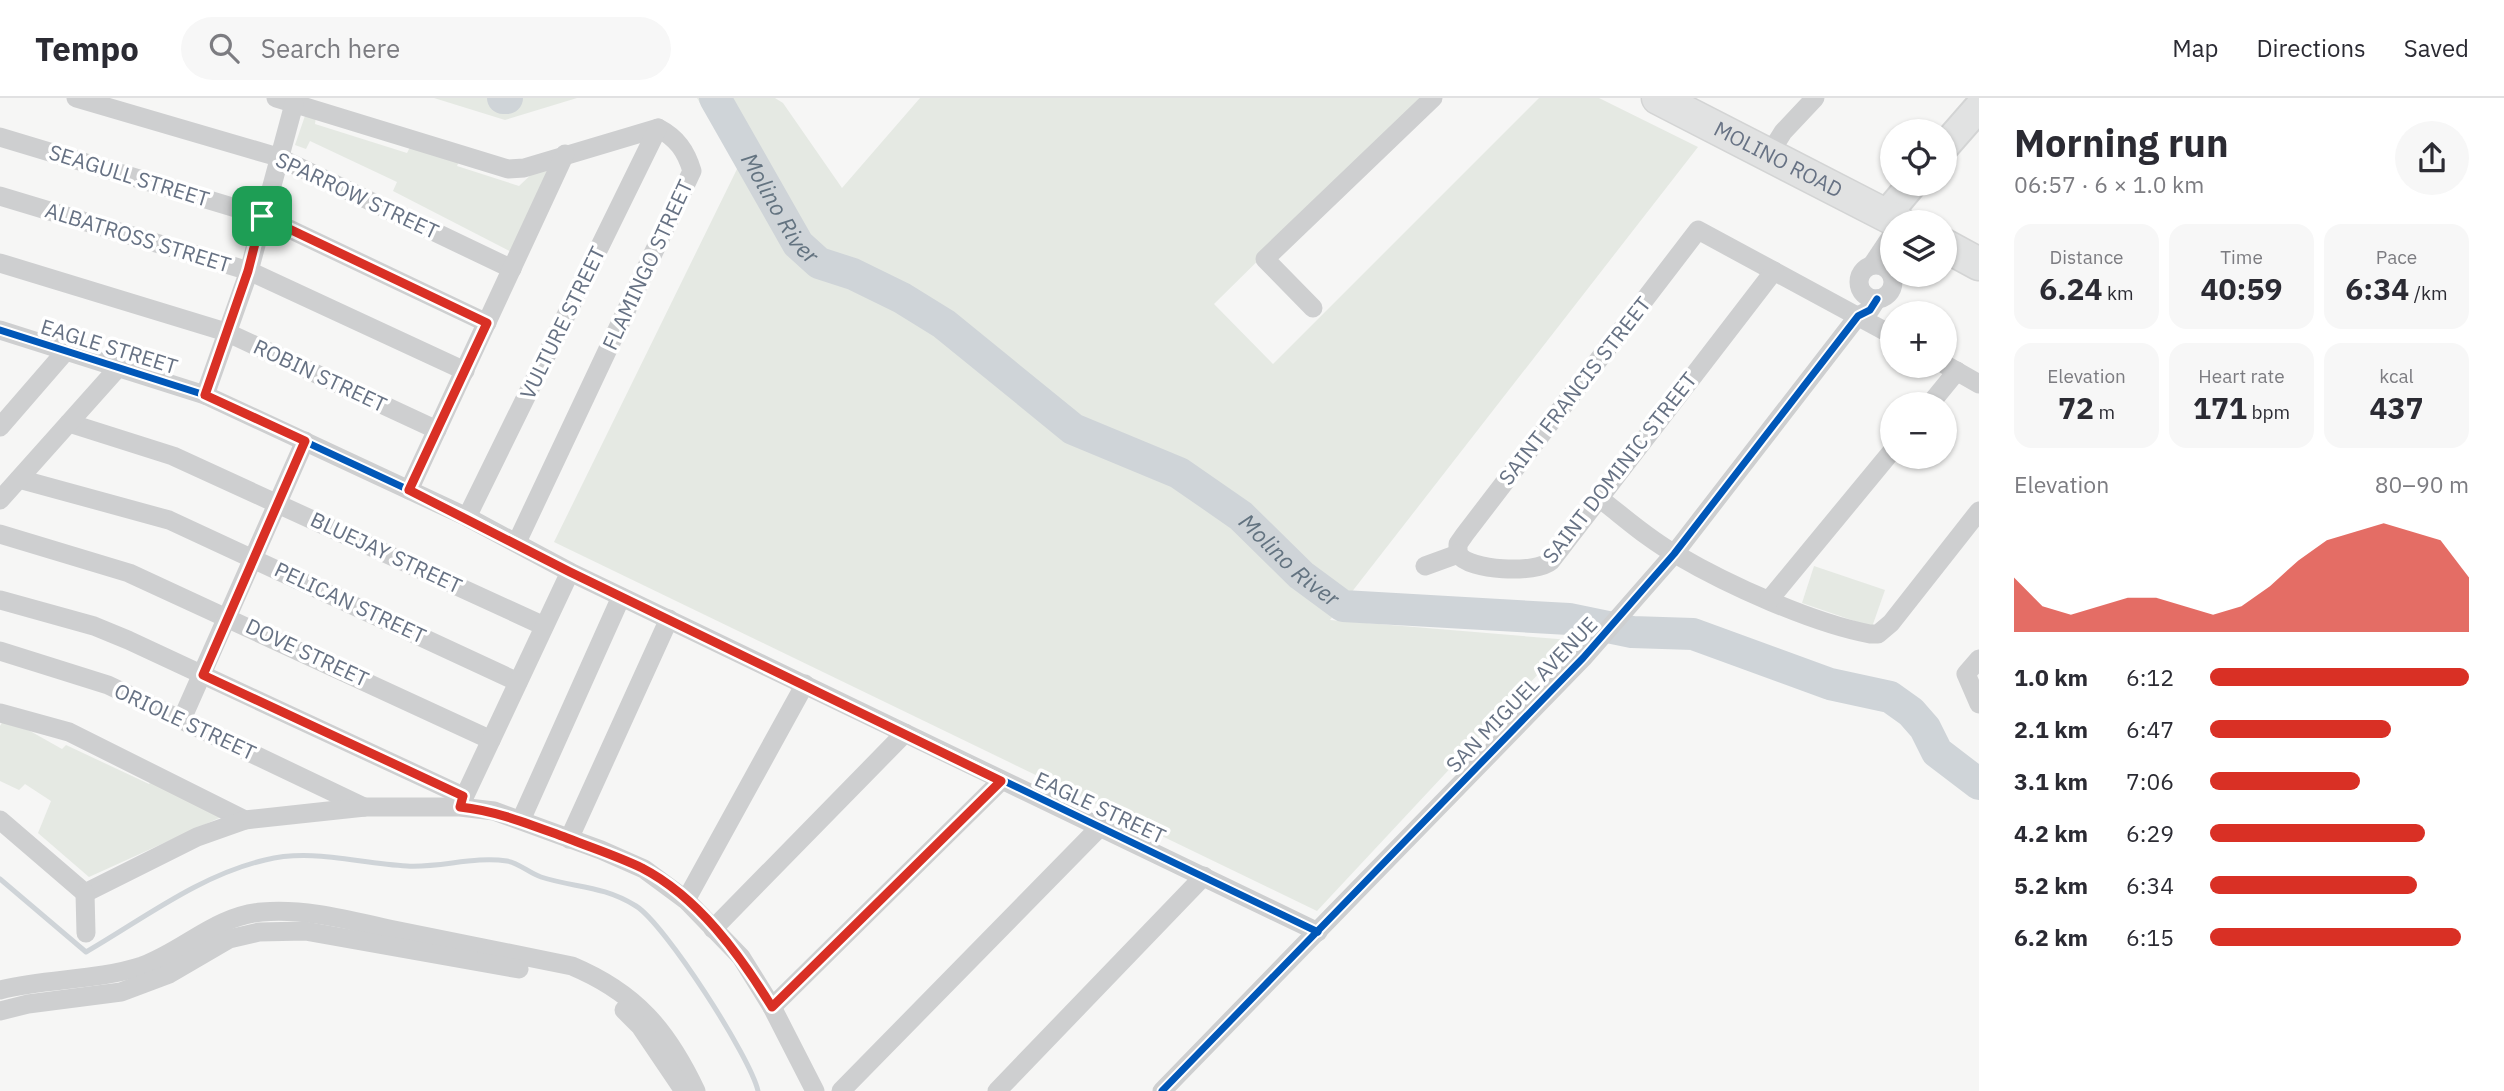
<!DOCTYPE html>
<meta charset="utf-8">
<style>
:root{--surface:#fff;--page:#f7f7f7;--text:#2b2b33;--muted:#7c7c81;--line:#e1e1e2;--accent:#d93025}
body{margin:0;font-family:"IBM Plex Sans",sans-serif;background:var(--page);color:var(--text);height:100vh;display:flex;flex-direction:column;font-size:26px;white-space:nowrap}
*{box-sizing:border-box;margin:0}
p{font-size:23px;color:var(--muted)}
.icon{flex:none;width:38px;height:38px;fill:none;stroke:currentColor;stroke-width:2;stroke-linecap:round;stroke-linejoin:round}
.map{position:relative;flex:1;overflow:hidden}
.panel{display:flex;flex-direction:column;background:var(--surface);width:525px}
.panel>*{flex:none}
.controls{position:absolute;left:1880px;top:21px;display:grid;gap:14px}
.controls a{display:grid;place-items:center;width:77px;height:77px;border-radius:50%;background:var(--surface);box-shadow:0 2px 5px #0004;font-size:35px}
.pin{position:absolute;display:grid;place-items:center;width:60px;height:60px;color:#fff;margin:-30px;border-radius:14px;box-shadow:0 4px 10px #0006}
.round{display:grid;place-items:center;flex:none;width:74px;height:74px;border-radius:37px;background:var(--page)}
.summary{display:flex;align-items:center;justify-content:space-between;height:119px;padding:0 35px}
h1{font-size:38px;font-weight:800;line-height:52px}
.figures{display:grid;grid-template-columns:repeat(3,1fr);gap:10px;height:119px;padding:7px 35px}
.figures div{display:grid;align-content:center;border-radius:18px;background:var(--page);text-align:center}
.figures b{font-size:30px;font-weight:800}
.figures small{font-size:19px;font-weight:400}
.figures p{font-size:19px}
.chart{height:196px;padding:14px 35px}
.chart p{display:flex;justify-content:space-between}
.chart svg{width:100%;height:126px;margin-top:7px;fill:var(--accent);opacity:.7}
ul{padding:0 35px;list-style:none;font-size:23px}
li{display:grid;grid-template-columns:112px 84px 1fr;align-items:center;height:52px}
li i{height:18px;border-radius:9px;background:var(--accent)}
header{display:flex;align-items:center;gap:42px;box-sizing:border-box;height:98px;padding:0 35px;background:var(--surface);border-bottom:2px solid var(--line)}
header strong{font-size:33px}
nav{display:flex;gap:38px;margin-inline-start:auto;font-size:24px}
.search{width:490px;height:63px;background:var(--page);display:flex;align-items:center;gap:18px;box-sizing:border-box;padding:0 24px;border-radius:38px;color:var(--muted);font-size:26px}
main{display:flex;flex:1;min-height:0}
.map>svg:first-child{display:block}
.green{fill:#e5e9e3}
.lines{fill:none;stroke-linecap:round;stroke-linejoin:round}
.stream{stroke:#cfd4d8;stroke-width:5}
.river{stroke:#cfd4d8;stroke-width:32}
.secondary-casing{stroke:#d3d4d4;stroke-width:32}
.primary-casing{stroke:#d3d4d4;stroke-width:35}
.street{stroke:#cecfd0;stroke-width:19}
.secondary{stroke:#e1e2e2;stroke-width:28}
.primary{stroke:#e1e2e2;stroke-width:32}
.cycleway-casing{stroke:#fff;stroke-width:11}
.cycleway{stroke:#0057b8;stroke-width:7}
.route-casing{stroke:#fff;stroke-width:14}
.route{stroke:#d93025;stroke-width:9}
.labels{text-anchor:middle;stroke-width:7;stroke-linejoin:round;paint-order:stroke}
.street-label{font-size:21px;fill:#677284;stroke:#fff}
.water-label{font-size:23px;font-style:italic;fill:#637380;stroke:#fff}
</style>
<header>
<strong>Tempo</strong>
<div class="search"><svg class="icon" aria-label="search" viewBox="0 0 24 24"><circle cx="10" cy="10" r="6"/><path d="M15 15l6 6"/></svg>Search here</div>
<nav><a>Map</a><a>Directions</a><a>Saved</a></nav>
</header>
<main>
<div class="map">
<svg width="1979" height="993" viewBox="0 0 1979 993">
<rect width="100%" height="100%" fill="#f6f6f5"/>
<g class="green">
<polygon points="434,0 577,0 505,22"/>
<polygon points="697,0 775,0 783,5 842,90 920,0 1423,0 1214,206 1273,266 1539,0 1599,0 1698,49 1330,522 1570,542 1317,813 554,444 738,69"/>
<polygon points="308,9 317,12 315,26 407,55 413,43 462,57 457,68 519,88 536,72 560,72 521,159 393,93 397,84 310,43 306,51 295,47"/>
<polygon points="1814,468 1885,492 1872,529 1802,505"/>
<polygon points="3,623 30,633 62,651 66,647 149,686 153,681 228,716 89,779 38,735 51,703 25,686 19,692 0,683 0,628"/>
</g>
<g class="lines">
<path class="stream" d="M0,781L86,854C143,821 200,777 265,762C313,750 359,766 407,768C441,770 473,758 507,763C519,765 529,775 541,779C575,790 602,787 636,808C665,826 751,960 758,993"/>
<g class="river">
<polyline points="503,0 507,0"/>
<path id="s1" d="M715,0L798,146L819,165L853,176L902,200L944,226L1073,331L1179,375L1241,418L1301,477L1343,508L1569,521L1632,534L1693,536L1830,586L1890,599L1911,614L1925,630L1937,654L1979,686"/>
</g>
<g class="secondary-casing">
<g id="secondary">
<polyline points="1944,49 1979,9"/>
<polyline points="1886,117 1912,86"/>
</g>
</g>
<g class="primary-casing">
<g id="primary">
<path id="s2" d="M1658,0L1899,124"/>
<polyline points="1944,147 1979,166"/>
</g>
</g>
<g class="street">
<polyline points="76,0 278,59 512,171"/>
<path d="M276,0L508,71L524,70L658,30C677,40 686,53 692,73L517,444"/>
<polyline points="0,39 262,118 487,225"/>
<polyline points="1768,58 1783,34 1815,0"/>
<polyline points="0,98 249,173 465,273"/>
<polyline points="0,165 226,234 437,332"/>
<polyline points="1872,167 1892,137"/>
<circle cx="1876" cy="184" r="17"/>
<polyline points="1313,210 1265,161 1433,0"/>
<polyline points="0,232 205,297 467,419 570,474 1318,834"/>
<polyline points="1944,266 1979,286"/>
<polyline points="205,297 249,173 294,6"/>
<polyline points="1930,306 1957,273"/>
<polyline points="69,325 173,358 544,528"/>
<polyline points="0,329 65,254"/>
<polyline points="19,381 169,422 518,584"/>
<polyline points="409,392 565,56"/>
<path d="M1599,400C1624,419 1649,442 1677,457C1728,487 1812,525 1870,536H1878L1891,525L1979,413"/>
<polyline points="0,402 117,271"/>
<polyline points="467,419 658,30"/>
<polyline points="0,436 129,475 491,642"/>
<polyline points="1458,456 1458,446 1465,436 1698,132 1892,237"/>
<path d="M1458,456C1469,473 1536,476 1551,463L1774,173"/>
<polyline points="1425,468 1458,456"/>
<polyline points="0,502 94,528 128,542 463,698"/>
<polyline points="1769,502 1892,353"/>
<polyline points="0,553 108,587 364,709"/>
<polyline points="1979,561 1966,576 1979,606"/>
<polyline points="0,615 69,634 245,722"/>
<polyline points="182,621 305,343"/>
<polyline points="460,708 570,474"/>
<polyline points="0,722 85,795 197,739 245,722 365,709 460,709 494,713 601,752 644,771 686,802 741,859 772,909 815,993"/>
<polyline points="521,722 621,499"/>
<polyline points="569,741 669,521"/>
<polyline points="85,795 86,835"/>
<polyline points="686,802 805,586"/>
<polyline points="713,831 905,635"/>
<path d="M0,892C47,880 96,883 142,868C184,853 215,818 262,814C306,810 352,823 394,832C453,844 512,856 572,868C636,895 667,932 696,993"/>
<polyline points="772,909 1001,683"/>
<polyline points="624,912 640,928 684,993"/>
<polyline points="0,913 28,906 121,894 169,876 229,841 259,834 305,833 519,871"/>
<polyline points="841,993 1099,730"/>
<polyline points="997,993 1204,778"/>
<polyline points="1162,993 1583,560 1674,456 1858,218 1870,212 1877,201"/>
</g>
<use href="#secondary" class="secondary"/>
<use href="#primary" class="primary"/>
<g class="cycleway-casing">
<g id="cycleway">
<polyline points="0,232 205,297 467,419 570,474 1318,834"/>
<polyline points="1162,993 1583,560 1674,456 1858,218 1870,212 1877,201"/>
</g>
</g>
<use href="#cycleway" class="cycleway"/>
</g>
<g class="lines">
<g class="route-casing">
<path id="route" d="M262,118L487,225L409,392L570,474L1001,683L772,909C740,857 698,799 642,770C617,758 592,750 567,740C531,727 498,713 460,709L463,698L203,577L305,343L205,297L248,173Z"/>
</g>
<use href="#route" class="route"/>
</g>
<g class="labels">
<g class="street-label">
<text dy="7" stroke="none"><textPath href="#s2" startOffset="135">MOLINO ROAD</textPath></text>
<text transform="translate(129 78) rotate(17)" y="7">SEAGULL STREET</text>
<text transform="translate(357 98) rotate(25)" y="7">SPARROW STREET</text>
<text transform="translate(138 140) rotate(17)" y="7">ALBATROSS STREET</text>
<text transform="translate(648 167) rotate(-65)" y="7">FLAMINGO STREET</text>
<text transform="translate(563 225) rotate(-64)" y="7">VULTURE STREET</text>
<text transform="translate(109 249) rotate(17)" y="7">EAGLE STREET</text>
<text transform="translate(320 278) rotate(25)" y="7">ROBIN STREET</text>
<text transform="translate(1575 293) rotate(-52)" y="7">SAINT FRANCIS STREET</text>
<text transform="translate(1620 370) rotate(-52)" y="7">SAINT DOMINIC STREET</text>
<text transform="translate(386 455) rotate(25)" y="7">BLUEJAY STREET</text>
<text transform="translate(350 505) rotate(25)" y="7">PELICAN STREET</text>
<text transform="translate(307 555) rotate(25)" y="7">DOVE STREET</text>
<text transform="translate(1522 597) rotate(-46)" y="7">SAN MIGUEL AVENUE</text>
<text transform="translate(185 624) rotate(25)" y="7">ORIOLE STREET</text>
<text transform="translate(1100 710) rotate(25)" y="7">EAGLE STREET</text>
</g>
<g class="water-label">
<text dy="8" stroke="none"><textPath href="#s1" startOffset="128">Molino River</textPath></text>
<text dy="8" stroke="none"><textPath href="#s1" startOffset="758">Molino River</textPath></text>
</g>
</g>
</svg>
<div class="controls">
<a><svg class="icon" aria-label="locate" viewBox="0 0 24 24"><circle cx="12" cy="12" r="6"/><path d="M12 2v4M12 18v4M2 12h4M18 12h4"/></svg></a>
<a><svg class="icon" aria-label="layers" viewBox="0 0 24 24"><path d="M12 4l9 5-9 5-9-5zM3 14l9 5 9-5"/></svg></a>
<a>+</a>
<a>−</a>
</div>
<div class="pin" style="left:262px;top:118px;background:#1e9e55"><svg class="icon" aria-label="arrive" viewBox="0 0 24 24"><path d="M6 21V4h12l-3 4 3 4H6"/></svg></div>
</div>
<section class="panel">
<div class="summary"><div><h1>Morning run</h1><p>06:57 · 6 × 1.0 km</p></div><a class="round"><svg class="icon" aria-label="share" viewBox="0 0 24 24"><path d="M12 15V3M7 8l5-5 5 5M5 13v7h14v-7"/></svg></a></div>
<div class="figures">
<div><p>Distance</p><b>6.24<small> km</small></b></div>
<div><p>Time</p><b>40:59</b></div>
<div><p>Pace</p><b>6:34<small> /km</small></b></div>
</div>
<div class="figures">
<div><p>Elevation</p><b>72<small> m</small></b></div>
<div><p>Heart rate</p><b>171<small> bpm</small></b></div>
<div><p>kcal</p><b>437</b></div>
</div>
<div class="chart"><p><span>Elevation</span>80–90 m</p>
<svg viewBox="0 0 160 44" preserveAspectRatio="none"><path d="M0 44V25L10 35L20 38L30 35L40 32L50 32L60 35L70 38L80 35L90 28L100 19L110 12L120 9L130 6L140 9L150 12L160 25V44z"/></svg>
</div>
<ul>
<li><b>1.0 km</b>6:12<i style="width:100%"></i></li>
<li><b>2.1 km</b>6:47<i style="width:70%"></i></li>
<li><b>3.1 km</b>7:06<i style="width:58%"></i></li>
<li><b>4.2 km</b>6:29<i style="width:83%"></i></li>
<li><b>5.2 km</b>6:34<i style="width:80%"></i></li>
<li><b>6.2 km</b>6:15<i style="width:97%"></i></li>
</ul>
</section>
</main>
